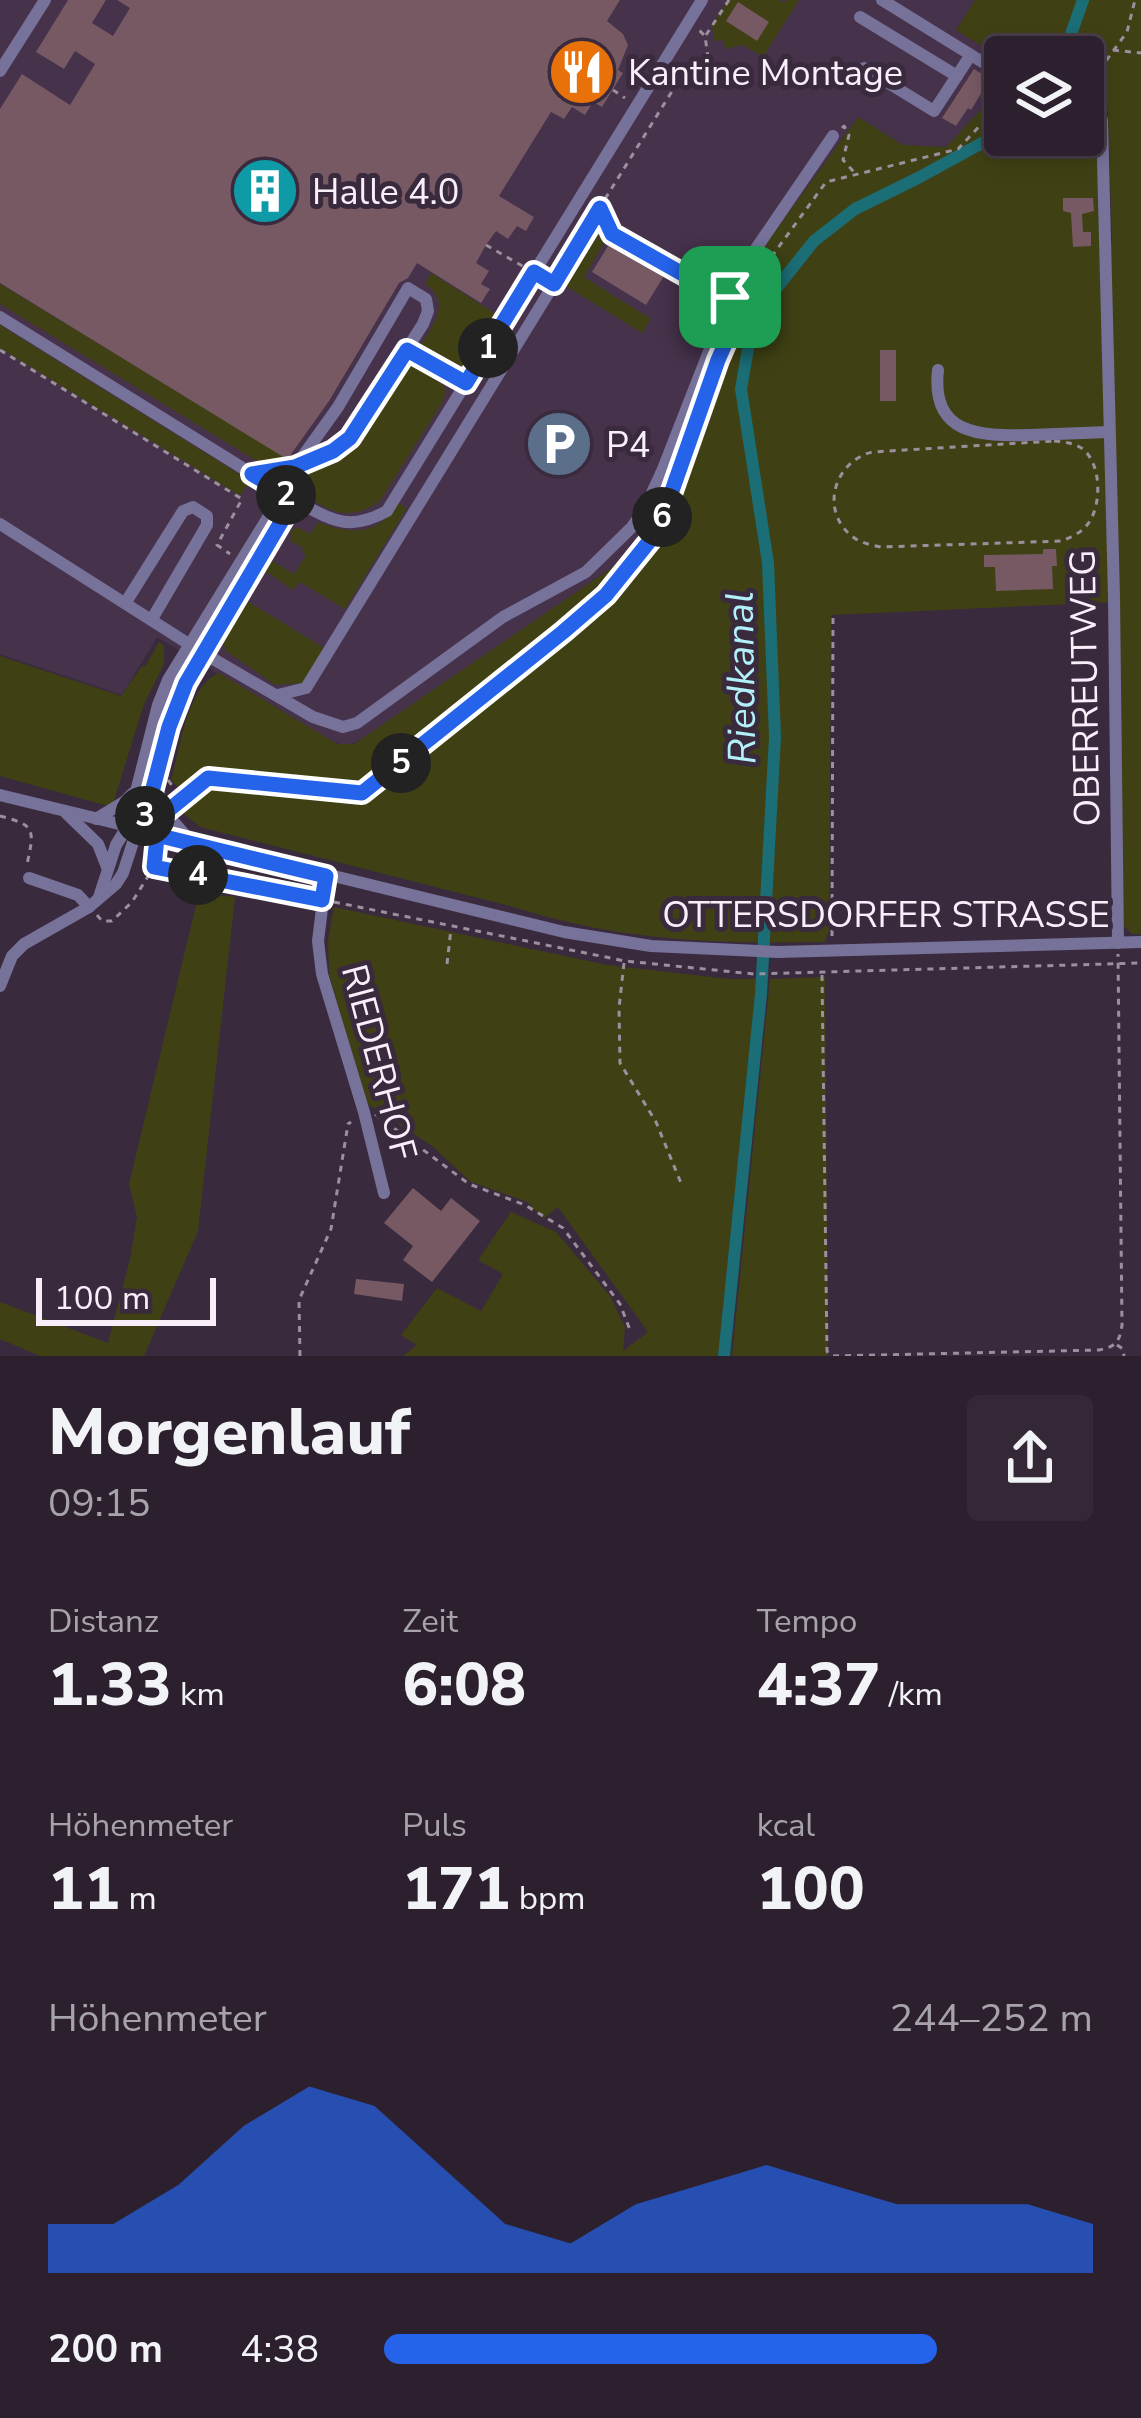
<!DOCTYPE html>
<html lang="de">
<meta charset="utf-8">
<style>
:root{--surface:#2c202e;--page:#342836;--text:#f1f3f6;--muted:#a6a3aa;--line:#483e4a;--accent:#2563eb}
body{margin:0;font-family:"Nunito Sans",sans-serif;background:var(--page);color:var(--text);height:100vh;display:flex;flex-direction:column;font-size:45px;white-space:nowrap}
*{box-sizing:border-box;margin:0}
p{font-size:39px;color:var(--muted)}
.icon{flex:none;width:66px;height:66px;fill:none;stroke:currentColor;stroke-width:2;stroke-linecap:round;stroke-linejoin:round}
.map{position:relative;height:1356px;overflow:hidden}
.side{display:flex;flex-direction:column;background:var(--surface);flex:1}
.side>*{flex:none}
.controls{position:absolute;left:984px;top:36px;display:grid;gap:24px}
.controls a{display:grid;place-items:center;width:120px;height:120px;border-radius:12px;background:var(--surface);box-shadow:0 6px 18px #0003,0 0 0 3px var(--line);font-size:60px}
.scale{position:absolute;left:36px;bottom:30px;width:180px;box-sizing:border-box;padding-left:12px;border:6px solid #f9effb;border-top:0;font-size:33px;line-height:42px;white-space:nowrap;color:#f9effb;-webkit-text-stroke:9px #3a2a3d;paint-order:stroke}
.pin{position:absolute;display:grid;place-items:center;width:102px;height:102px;color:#fff;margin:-51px;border-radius:24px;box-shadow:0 6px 18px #0006}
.km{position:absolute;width:60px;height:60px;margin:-30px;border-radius:50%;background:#222;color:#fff;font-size:33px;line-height:60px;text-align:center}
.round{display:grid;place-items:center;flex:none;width:126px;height:126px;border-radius:12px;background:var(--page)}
.head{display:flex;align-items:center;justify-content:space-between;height:204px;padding:0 48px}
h1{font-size:66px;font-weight:800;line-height:90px}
.figures{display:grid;grid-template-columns:repeat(3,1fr);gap:18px;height:204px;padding:12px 48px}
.figures div{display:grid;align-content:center}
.figures b{font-size:60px;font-weight:800}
.figures small{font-size:33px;font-weight:400}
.figures p{font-size:33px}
.chart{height:336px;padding:24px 48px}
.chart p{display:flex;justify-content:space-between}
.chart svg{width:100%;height:216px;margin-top:12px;fill:var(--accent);opacity:.7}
ul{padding:0 48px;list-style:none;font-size:39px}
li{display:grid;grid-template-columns:192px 144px 1fr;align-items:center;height:90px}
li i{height:30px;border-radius:15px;background:var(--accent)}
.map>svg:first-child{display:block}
.built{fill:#46324b}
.green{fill:#3f4114}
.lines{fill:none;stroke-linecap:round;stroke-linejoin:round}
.canal{stroke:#1b6d76;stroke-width:12}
.building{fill:#765963}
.path{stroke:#9c8f9e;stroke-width:3;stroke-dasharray:6 6;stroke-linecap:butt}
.minor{stroke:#77729a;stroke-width:12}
.route-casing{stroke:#fff;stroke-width:24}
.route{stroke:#2563eb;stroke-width:15}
.labels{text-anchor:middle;stroke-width:10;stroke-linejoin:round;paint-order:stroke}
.poi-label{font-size:36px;fill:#f9effb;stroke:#3a2a3d;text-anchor:start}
.street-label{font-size:36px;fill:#f9effb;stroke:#3a2a3d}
.water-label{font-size:39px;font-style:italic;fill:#b2f1f9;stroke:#3a2a3d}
</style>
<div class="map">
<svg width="1141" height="1356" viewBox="0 0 1141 1356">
<rect width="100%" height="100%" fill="#3a2a3d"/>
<polygon class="built" points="0,0 975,0 956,30 1005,61 1005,84 946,147 903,145 858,117 743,276 658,511 642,538 623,560 363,739 346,746 328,740 157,637 122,695 0,654"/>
<g class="green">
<polygon points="728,0 779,0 784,3 787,0 799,0 763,57 743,45 726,49 722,40 714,41 712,25"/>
<path d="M975,0H1141V934H1132L1123,925L1118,602L831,615L829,930L825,942C714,944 618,941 510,906L200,827L178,809L189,799L171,780C180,749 187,686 219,673L337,744H354L623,560L642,538L658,511L743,276L858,117L903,145L946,147L1005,84V135H1083V98L1096,114L1102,242L1112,241L1108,112C1103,98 1098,87 1083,83V57H1005V61L956,30Z"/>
<polygon points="598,233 607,238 584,277 651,319 642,333 566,286"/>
<path d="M431,273L496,314L466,364L458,368L446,365L419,349C431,325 454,304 425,284Z"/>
<polygon points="0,284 286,457 268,463 257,461 0,304"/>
<polygon points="0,325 250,481 241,495 237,494 0,348"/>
<path d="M410,363L442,384L446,391L442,403L380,501C341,529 317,502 282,480C296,468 324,469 343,456C370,437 392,391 410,363Z"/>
<path d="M399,503L407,508L345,609L300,582L293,590L265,571L271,560L294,574L306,555L302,551L303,548L289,540L292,536L289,532L297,527L310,534L318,522C351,535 377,536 399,503Z"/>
<polygon points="247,601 326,649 302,683 275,685 226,651 222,640"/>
<polygon points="159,642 164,646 164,664 144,704 112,807 0,776 0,656 121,696 142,666 145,667"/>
<polygon points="199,893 235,897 198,1231 144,1356 40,1356 0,1339 0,1302 108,1343 130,1259 137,1217 129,1184"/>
<polygon points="334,907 607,965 729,979 757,979 718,1356 403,1356 417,1345 401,1335 437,1288 481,1311 503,1274 478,1260 511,1212 556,1232 610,1296 625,1327 623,1351 648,1332 558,1207 543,1219 528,1202 471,1182 432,1146 366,1103 329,974 328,940"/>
<polygon points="825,977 828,1354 827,1356 732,1356 770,979"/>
</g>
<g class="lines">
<g class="canal">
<polyline points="1063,57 1083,0"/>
<polyline points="724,1356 761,994 775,737 768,563 741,389 750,337 775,290 814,241 855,209 918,178 993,137 1005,127"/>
</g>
</g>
<g class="building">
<polygon points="68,0 106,0 92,23 113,36 130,8 117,0 620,0 607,21 623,34 628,45 618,70 623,73 602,107 593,102 585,115 572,107 564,119 551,112 499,196 534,217 526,231 517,226 508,239 496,231 486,245 476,263 489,271 481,284 490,289 481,303 417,263 408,278 399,283 329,401 289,457 285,458 0,283 0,109 22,74 70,105 95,64 75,51 64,69 36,52"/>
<polygon points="738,2 769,22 757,41 726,21"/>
<polygon points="974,69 990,79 971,110 968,108 956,126 942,118"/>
<polygon points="1063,198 1093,198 1094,211 1082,214 1083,232 1091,232 1091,246 1073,247 1071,213 1063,211"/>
<polygon points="613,238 667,271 646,305 592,272"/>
<rect x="880" y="350" width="16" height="51"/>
<polygon points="1043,549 1056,549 1057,566 1052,566 1053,589 996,591 995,567 984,567 984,555 1043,554"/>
<polygon points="413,1188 441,1211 451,1198 480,1221 432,1282 403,1260 413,1246 384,1223"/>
<polygon points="356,1279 404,1284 402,1301 354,1294"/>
</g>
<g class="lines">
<g class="path">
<polyline points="706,35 729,0"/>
<polyline points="1113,50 1141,53"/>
<polyline points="1092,80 1127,32 1135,0"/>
<polyline points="613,90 625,98"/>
<polyline points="842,128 844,126 849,135 843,160 854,172"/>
<polyline points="605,199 679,80 709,64 705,36 698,29"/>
<polyline points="607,224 612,234 720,293"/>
<polyline points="486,245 526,268"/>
<polyline points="731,330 756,278 826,182 958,149 1005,99"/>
<polyline points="0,350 242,499 217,545 230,554"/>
<path d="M1054,441C1065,442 1074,443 1083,449C1102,465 1102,507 1087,525C1081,533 1071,537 1062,541L881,547C871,545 861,543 853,537C819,511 834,462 872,452Z"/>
<polyline points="168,780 180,796"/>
<polyline points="173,805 208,778 363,793 564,632 606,595 652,538 667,505 704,400"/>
<path d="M0,816C35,825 35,829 27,864"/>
<polyline points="154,867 156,844"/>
<polyline points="334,902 625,961 754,974 1141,963"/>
<polyline points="97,915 102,921 112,921 132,902 154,867 312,898"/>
<polyline points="832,936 833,617"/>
<polyline points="624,963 619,1008 620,1063 656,1122 681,1183"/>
<polyline points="447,964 451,929"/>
<polyline points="822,975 827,1351 830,1356"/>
<polyline points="375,1114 469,1184 525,1205 563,1228 620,1304 630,1330"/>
<polyline points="1117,1345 1123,1349 1124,1356"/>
<polyline points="300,1356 299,1300 331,1229 348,1124 351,1122"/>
<path d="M833,1356L1099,1350C1115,1347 1120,1342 1122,1325L1118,954"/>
</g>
<g class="minor">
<polyline points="882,0 1005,76"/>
<polyline points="860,17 957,76"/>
<polyline points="864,68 934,111 970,56"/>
<polyline points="0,71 45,0"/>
<polyline points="1083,91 1097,104 1102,120 1114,597 1118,943"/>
<path d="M0,317L294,500C331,519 347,533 387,511L702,0"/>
<polyline points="407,350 465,384"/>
<path d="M938,370C931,435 979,436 1030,435C1056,434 1082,433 1108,432"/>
<polyline points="253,474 295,467 338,407 408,288 426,299 428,311 423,324 350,438 333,451 295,467"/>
<polyline points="0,524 203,653 313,717 343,727 357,723 503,617 586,572 632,527 644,510 663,469 740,272 833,136"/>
<polyline points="126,602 183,511 193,507 207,516 207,525 152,619"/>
<polyline points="278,695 306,688 600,209"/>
<polyline points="156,785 165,812 192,843"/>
<polyline points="0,795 564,932 651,946 778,952 1141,942"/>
<polyline points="66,813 98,844 107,867"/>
<polyline points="96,819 124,802 133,793"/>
<polyline points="326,876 318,941 322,974 364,1112 384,1193"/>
<polyline points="29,878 78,895 89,907"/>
<polyline points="99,897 116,845 127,827 158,705 168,680 283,493"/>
<polyline points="0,986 12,956 24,944 89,907 116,884 123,873 137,830 145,815 169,727 186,683 294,500"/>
</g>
</g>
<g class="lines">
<g class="route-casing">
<path id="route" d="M730,297L711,290L612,234L600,208L554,284L534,272L466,383L407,350L350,438L333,451L295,467L252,474L294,500L186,683L169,727L146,815L137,830C200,846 263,861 326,876L322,900L154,867L159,818L208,778L362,793L563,632L606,595L652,538L667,505L718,360L743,303L730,297"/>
</g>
<use href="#route" class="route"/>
</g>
<defs>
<g id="restaurant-disc" transform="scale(3.45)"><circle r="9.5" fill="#e8710a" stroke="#3a2a3d"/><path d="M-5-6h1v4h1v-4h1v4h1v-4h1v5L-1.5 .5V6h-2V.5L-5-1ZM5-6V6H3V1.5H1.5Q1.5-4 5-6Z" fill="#fff"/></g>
<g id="building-disc" transform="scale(3.45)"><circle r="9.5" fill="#0f9aa8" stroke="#3a2a3d"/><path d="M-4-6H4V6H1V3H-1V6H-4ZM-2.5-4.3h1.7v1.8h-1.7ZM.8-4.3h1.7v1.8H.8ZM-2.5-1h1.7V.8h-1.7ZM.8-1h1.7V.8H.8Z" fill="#fff"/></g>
<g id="parking-disc" transform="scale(3.45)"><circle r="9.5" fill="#5c6f8a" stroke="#3a2a3d"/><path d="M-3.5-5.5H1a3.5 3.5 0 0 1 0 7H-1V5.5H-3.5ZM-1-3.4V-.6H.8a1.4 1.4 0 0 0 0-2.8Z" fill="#fff"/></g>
</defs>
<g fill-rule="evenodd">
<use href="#restaurant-disc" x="582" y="72"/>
<use href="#building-disc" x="265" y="191"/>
<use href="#parking-disc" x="559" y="444"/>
</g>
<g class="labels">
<g class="poi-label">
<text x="628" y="85">Kantine Montage</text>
<text x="312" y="204">Halle 4.0</text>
<text x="606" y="457">P4</text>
</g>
<g class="street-label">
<text transform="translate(1084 688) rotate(-91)" y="13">OBERREUTWEG</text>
<text x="886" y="927">OTTERSDORFER STRASSE</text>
<text transform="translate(380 1062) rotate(75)" y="13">RIEDERHOF</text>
</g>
<g class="water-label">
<text transform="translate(740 678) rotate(-91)" y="14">Riedkanal</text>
</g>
</g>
</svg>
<div class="controls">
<a><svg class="icon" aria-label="layers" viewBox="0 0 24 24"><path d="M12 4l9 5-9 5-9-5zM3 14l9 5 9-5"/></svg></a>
</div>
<div class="scale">100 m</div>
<div class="pin" style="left:730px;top:297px;background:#1e9e55"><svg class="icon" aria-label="arrive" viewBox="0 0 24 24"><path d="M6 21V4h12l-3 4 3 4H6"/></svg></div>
<b class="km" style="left:488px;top:348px">1</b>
<b class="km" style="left:286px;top:495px">2</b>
<b class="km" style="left:145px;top:816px">3</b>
<b class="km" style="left:198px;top:875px">4</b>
<b class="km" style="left:401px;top:763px">5</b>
<b class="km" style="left:662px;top:517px">6</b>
</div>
<section class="side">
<div class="head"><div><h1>Morgenlauf</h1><p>09:15</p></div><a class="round"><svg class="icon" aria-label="share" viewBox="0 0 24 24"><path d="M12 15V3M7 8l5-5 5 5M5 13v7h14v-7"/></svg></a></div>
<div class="figures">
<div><p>Distanz</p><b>1.33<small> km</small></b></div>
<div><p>Zeit</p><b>6:08</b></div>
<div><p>Tempo</p><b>4:37<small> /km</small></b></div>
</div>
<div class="figures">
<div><p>Höhenmeter</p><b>11<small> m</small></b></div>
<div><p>Puls</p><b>171<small> bpm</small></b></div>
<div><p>kcal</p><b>100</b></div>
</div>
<div class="chart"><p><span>Höhenmeter</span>244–252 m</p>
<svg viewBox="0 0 160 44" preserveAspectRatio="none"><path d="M0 44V34L10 34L20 26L30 14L40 6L50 10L60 22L70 34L80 38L90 30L100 26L110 22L120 26L130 30L140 30L150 30L160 34V44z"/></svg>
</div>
<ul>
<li><b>200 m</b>4:38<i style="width:78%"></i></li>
</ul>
</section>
